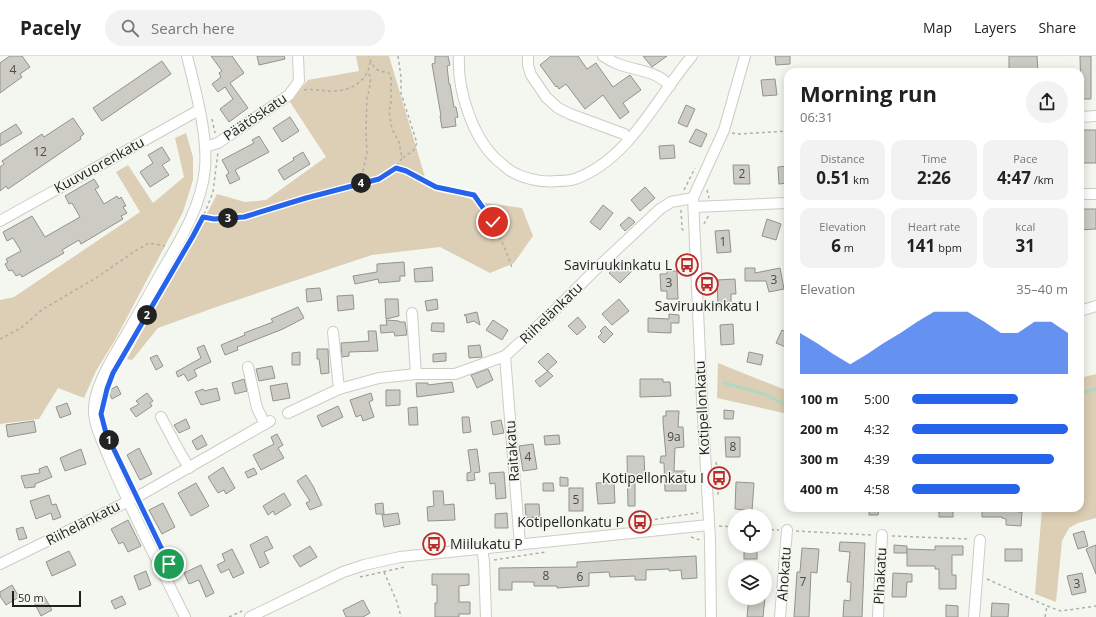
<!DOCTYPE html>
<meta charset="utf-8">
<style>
:root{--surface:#fff;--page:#f2f2f2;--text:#222;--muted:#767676;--line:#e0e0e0;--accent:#2563eb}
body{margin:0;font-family:"Open Sans",sans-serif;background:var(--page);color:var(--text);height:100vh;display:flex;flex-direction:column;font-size:15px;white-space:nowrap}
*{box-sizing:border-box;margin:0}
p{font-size:13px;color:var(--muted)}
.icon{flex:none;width:22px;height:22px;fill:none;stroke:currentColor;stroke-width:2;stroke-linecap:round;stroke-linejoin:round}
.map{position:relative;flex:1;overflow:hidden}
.panel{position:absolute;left:784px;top:12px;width:300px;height:444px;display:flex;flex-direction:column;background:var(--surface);border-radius:12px;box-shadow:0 2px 10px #0003}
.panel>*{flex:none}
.fabs{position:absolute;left:728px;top:453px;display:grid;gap:8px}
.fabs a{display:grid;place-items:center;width:44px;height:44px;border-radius:50%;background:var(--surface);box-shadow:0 2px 10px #0003;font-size:20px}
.scale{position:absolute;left:12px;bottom:10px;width:69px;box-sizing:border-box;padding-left:4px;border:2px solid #1f201e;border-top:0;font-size:11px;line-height:14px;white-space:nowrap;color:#1f201e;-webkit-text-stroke:3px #f4f7f0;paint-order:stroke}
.pin{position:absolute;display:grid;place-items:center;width:34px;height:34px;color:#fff;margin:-17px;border:2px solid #fff;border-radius:50%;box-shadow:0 1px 4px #0007}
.km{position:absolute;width:20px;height:20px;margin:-10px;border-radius:50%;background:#222;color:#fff;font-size:11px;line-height:20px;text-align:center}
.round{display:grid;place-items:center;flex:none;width:42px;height:42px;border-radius:21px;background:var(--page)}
.head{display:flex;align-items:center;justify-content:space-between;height:68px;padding:0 16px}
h1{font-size:22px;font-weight:700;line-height:30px}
.figures{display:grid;grid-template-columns:repeat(3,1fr);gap:6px;height:68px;padding:4px 16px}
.figures div{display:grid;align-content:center;border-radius:10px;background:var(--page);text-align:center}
.figures b{font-size:17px;font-weight:700}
.figures small{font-size:11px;font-weight:400}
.figures p{font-size:11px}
.chart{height:112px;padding:8px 16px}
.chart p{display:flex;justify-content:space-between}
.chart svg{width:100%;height:72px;margin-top:4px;fill:var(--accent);opacity:.7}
ul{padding:0 16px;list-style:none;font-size:13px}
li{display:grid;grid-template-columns:64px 48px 1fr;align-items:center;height:30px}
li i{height:10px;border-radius:5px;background:var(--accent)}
header{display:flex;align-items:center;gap:24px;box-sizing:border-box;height:56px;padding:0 20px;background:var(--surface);border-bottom:1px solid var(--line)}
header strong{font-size:19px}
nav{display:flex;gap:22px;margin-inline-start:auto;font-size:14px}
.search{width:280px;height:36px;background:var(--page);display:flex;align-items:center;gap:10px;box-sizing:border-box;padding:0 14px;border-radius:22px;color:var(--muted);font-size:15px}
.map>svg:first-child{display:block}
.green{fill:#ddcfb5}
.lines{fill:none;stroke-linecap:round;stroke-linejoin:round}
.stream{stroke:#b2d7c3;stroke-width:3}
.building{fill:#ccccc5;stroke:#93938d}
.minor-casing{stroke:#cbcdc6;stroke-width:12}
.path{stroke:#adafaa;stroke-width:1.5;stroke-dasharray:3 3;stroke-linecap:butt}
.minor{stroke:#fff;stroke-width:10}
.route-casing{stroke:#fff;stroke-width:8}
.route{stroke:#2563eb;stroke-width:5}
.labels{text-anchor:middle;stroke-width:3;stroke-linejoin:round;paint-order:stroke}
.number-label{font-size:12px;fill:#4a4b48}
.street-label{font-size:14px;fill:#1f201e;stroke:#f4f7f0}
.poi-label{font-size:14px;fill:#1f201e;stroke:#f4f7f0;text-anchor:end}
</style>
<header>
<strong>Pacely</strong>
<div class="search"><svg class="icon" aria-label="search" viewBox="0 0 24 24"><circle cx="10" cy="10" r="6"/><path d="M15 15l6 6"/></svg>Search here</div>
<nav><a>Map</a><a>Layers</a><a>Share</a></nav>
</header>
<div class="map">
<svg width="1096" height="561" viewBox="0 0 1096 561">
<rect width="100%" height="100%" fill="#f4f7f0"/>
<g class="green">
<path d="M356,0H389L427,128L479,146L522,152L533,180L514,207L490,217L440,191L372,199L219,250L158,272L132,304L127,303C157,248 189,194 217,138L245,146L266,144L326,101L290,46L308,24L359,15Z"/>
<polygon points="186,77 193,101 193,124 183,156 115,284 96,315 84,342 58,332 39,363 0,368 0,244 14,241 140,156 116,116 128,109 153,147 184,121 175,82"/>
<polygon points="718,307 788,335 788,358 717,342"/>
<polygon points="1096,318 1096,462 1078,467 1069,472 1062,485 1056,546 1035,538 1042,452 1080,452 1080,322"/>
</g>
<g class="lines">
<g class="stream">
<polyline points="724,327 764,338 788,350"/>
<polyline points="1080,338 1096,333"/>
</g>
</g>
<g class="building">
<polygon points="10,0 22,0 30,11 20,18 22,21 0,37 0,7"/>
<polygon points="211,0 232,0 244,17 230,27 248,52 229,66 220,53 233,43 225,31 218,36 212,28 221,21 219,17 222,15"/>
<polygon points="257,0 284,0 285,3 259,9"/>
<polygon points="435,0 448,0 450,9 447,10 449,28 450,28 454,51 456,51 458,61 455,62 456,70 442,72 440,60 441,60 432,8 435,7"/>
<polygon points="551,0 578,0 587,13 596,7 613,31 630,19 641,34 623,47 629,56 620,63 603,39 585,53 566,28 559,33 557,30 556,31 540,9"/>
<polygon points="643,0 667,0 652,11"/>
<polygon points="775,0 790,0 790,8 776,9"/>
<polygon points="1009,0 1037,0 1038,16 1009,16"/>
<polygon points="1080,0 1091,0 1091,43 1081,43"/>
<polygon points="162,5 171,18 102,65 93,52"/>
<polygon points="775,23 777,39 763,40 761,24"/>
<polygon points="686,49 695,53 687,71 678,67"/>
<polygon points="290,61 299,75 282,86 273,72"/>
<polygon points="73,62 84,78 80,81 81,83 8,133 6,130 0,135 0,111 4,108 2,105 42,78 44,81"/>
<polygon points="16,68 22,77 0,90 0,78"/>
<polygon points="696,73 707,78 701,91 689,86"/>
<rect x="1080" y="74" width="16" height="33"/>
<polygon points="259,80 269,96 235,114 240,123 230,128 226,119 229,117 222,104 254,87 252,84"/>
<polygon points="674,89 675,102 660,103 659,90"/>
<polygon points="162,91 170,104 162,109 169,119 150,131 140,116 153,107 148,99"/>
<polygon points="303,96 310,108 284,124 278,114 294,104 293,102"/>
<polygon points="733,109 749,109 750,128 734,128"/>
<polygon points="788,110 788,127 779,128 778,111"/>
<polygon points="94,123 99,131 95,133 104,148 117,140 119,143 121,141 126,150 123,151 127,157 121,160 123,163 81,188 79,184 62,194 64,197 22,221 20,218 16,220 12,214 9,215 5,208 8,206 6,203 21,195 13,182 7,185 3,176 32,160 45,181 80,161 72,147 69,148 65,140"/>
<polygon points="645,131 655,142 640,155 631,144"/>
<polygon points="603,149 613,157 600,174 590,166"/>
<polygon points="1080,153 1096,153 1096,173 1080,174"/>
<polygon points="629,161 635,166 625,175 620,169"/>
<polygon points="767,163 781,168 776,184 762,180"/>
<polygon points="729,174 731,196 717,197 715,175"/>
<polygon points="621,205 632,215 620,227 609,217"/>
<polygon points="404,206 405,220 400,220 400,225 379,227 378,223 355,228 353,220 377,216 377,208"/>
<polygon points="432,211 433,225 415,226 414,213"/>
<polygon points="745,212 755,212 755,217 780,212 784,233 769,236 766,225 745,225"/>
<polygon points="667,215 677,215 678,243 667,243 667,235 661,235 660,218 667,218"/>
<polygon points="735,223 736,238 731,238 731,250 718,251 717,224"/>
<polygon points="320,232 322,244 307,246 306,233"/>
<polygon points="353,239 354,253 338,255 337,240"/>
<polygon points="385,243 398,243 399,260 386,263"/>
<polygon points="437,243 438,253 427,255 425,245"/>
<polygon points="619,243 629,255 612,269 602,258"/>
<polygon points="298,251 304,262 283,273 237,291 238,294 225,299 221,289 245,279 244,277 273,266 271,263"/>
<polygon points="477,256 480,269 474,265 467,267 466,260 464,259"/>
<polygon points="669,258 679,259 679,267 671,267 671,277 648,276 648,262 669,263"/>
<polygon points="578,261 586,271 577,279 568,270"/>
<polygon points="386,264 399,265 400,266 405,266 407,279 395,280 394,276 381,277 380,269 387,269"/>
<polygon points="493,264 508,274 502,284 486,274"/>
<polygon points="432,267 444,267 444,276 431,275"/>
<polygon points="733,268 734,288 721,289 720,269"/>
<polygon points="605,270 613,278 604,287 598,281 602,277 600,275"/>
<polygon points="782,274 788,277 788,292 776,287"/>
<polygon points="368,275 376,275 378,295 349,296 349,300 342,301 341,287 369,285"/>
<polygon points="204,289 211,306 194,314 197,320 188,325 184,318 178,321 176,316 201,302 197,292"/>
<polygon points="480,289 482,301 469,302 468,290"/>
<polygon points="317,293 328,293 329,317 321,318 319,303 317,303"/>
<polygon points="300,296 300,309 292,309 292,297"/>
<polygon points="749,296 763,299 761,309 747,306"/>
<polygon points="446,297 446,305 433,306 433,298"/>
<polygon points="548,297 557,306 547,315 538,306"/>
<polygon points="157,299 163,310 156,314 150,302"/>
<polygon points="272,310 275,322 259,325 256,313"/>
<polygon points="488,313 493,324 477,332 471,319"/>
<polygon points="548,315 553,320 540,331 535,325"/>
<polygon points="244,323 247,335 235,338 232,327"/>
<polygon points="640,323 663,323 663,326 670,326 671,340 640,341"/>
<polygon points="452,326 454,336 417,341 416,327 428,327 428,329"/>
<polygon points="287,327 290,342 273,345 270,330"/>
<polygon points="117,330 121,338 112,343 108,335"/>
<polygon points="217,332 220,344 201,349 195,336 203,333 204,335"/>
<polygon points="386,334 400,334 400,349 386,350"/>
<polygon points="147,337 153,345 150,347 152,350 136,361 130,353 139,348 136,345"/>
<polygon points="371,337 373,344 369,346 374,361 363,365 361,359 356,361 350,344"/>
<polygon points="67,347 71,358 60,362 56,351"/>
<polygon points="338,350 343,361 322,371 317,360"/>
<polygon points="417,351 418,369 409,369 408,352"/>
<polygon points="724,354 734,355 733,363 724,363"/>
<polygon points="666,355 679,355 678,371 683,371 684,391 675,392 674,415 685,415 686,435 665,435 664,407 660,407 661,400 666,400 663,366 663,360 666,360"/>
<polygon points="462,361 469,361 471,376 463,377"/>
<polygon points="186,363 190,372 179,377 174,369"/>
<polygon points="501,364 504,377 493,379 491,366"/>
<polygon points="34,365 36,376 8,381 6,369"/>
<polygon points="277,378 283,389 278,392 284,402 261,414 253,399 274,388 271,381"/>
<polygon points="202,379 207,389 197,394 192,385"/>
<polygon points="559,379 560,388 545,389 544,380"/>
<polygon points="725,381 740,381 740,401 726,401"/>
<polygon points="533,388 537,413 523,415 519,390"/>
<polygon points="139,392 152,418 140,424 127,399"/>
<polygon points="81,393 86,408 65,415 60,402"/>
<polygon points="477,393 480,416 474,417 475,424 467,425 467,417 471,416 468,394"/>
<polygon points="627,400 644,400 645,422 635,422 635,450 628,450"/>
<polygon points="47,410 52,421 35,428 35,431 25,432 21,420 40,417 39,413"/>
<polygon points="223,411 235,432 226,438 224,434 218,437 208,421"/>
<polygon points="254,412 257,418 248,422 245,416"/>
<polygon points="504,416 506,442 496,443 495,427 490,428 489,417"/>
<polygon points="306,419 313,430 322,449 310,454 306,447 310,445 297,425"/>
<polygon points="560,421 568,422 568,430 560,430"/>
<polygon points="614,426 615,447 598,448 596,427"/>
<polygon points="736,426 754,427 752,455 735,453"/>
<polygon points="196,427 209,450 191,460 178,437"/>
<polygon points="543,427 553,427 554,435 543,435"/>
<rect x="569" y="432" width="14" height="23"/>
<polygon points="433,435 443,435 444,449 454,448 455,464 428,465 427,451 434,450"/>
<polygon points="284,437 291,449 275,459 273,455 268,459 263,450"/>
<polygon points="49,439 52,449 56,448 61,461 53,464 51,457 36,463 30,445"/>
<polygon points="163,447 175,471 162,478 149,454"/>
<polygon points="383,447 384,458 376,458 375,448"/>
<polygon points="525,448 539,448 540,461 526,462"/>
<polygon points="869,452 879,452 878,459 869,459"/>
<rect x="939" y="452" width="14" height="9"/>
<polygon points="982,452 1019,452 1018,456 1022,456 1021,470 1006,469 1006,463 1002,462 1002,461 982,461"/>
<polygon points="398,457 400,468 384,471 382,459"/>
<polygon points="507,457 508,472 495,472 495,458"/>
<polygon points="128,464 141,490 128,496 123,486 119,488 111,473"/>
<polygon points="23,471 27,482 19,484 16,473"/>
<polygon points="1084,475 1088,490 1078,493 1073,478"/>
<polygon points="267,480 273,492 264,496 269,507 260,512 250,489"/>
<polygon points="840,486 865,487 862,561 843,561 844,544 850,545 851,526 847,526 850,496 839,495"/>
<polygon points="894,489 907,490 907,497 894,497"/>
<polygon points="1096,489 1096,518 1086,493"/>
<polygon points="310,490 317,501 300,511 293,500"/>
<rect x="744" y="490" width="13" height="13"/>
<polygon points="935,490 963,490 963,499 952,499 952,519 956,519 956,533 939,533 939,513 935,513 935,510 907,510 907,493 935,494"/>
<polygon points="802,492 819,493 817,517 811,516 809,561 794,561 797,516 800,516"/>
<polygon points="232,493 244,517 233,522 229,513 221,517 217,509 225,505 222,498"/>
<rect x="1005" y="493" width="17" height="12"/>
<polygon points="69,495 76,509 52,520 46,506"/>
<polygon points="696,500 697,522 682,523 681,514 669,515 669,513 646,514 646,524 635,524 635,520 610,521 609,516 589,517 589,530 557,532 557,530 534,530 534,526 512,526 512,534 499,534 499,512 577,511 577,506"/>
<polygon points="201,509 214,537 206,541 199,524 189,528 184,517"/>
<polygon points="146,515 151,529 139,534 134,520"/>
<polygon points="893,517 912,518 912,526 907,526 906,541 892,541"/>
<polygon points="1082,517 1086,536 1072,539 1067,520"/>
<polygon points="432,518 469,518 469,529 459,530 459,546 470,546 470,558 459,558 459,561 435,561 435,547 437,547 437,529 432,529"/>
<polygon points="12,529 19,541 6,549 0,540 0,536"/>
<polygon points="44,540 52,554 41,560 34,546"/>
<polygon points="122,540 126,548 115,553 111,545"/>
<polygon points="749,542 765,542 763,561 747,561"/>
<polygon points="363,544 370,557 363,561 346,561 343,554"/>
<polygon points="992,547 1009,548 1008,561 991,561"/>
<polygon points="946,549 958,550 958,561 946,561"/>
</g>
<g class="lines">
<g class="minor-casing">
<g id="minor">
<path d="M459,0C457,33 472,80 496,103C500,106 504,110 508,113C520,122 541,127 557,125C562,125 569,125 575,123C630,103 656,42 692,0"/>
<polyline points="528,0 528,9 531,19 546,41 558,52 570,58 624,78 629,83"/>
<path d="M603,0C608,3 613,6 618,8C636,15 656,14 670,30"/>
<polyline points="1080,61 1096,60"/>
<polyline points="205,91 218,87 289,39 299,25 298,0"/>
<polyline points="1080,138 1096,138"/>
<polyline points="693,142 702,344 710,483 711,561"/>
<polyline points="693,142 724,74 745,0"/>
<polyline points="694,151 788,147"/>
<polyline points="0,165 199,54"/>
<polyline points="1080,255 1096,250"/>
<polyline points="412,257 416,318"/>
<polyline points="333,276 339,333"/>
<polyline points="505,300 520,489"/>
<polyline points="248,311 257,352 265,368"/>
<polyline points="288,357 339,333 379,322 416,318 455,318 505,300 551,258 596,213 660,153 671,146 693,142"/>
<polyline points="161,361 178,393 189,412"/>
<polyline points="482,493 484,505 486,561"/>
<polyline points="0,508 137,441 270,365"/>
<path d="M185,561C160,510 133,459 111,407C105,392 94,370 94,355C93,331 114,300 126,279C138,258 150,237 162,215C181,183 202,149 205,112C208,78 195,33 187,0"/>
<polyline points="250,561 343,516 364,509 400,501 709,469"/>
<polyline points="780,561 787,474"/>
<polyline points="878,561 882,479"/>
<polyline points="974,561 980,484"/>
</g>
</g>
<g class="path">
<polyline points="398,0 401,21 401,37 417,87 413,95 402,102"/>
<path d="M304,34C315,32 325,36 335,35C353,34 368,24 370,6"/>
<polyline points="212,63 215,77"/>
<polyline points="732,77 739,78 788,75"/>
<path d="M396,112L406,115L436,131L474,139C491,163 503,184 512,212"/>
<polyline points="360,127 367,97 366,76 367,41 369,35 371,21 367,16"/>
<polyline points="684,134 695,112"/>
<polyline points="707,134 709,142"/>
<polyline points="681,154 682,173 685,176"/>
<path d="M203,161L214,163L244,161L306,143L379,123L396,112L402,102L399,86L392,73L389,55L391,47V20L388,16C375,16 374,11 368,0"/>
<polyline points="202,164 213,136 218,96"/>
<polyline points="704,168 709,159"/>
<polyline points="0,283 21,272 43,253 96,222 135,195 149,187 165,190"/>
<polyline points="716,406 719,422 718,441"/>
<polyline points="637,466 697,457 698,456"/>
<polyline points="719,470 735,471"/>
<polyline points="765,473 779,474"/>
<polyline points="796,475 872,479"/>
<polyline points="892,480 970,483"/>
<polyline points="691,481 700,484"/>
<polyline points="494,504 546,496"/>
<polyline points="384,516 397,546 401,561"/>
<polyline points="360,521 405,511"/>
<polyline points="987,523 1047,550 1061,555 1096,550"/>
<polyline points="229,561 242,555"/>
<polyline points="1045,561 1047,550"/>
</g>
<use href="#minor" class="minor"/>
</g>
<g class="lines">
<g class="route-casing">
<polyline id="route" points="169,508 106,377 101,358 107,333 113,317 193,180 203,161 214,163 244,161 306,142 379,123 396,112 406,115 436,131 474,139 493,166"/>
</g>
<use href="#route" class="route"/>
</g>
<defs>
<g id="bus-ring" transform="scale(1.15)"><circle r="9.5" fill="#f4f7f0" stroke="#ba2b2c" stroke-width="1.5"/><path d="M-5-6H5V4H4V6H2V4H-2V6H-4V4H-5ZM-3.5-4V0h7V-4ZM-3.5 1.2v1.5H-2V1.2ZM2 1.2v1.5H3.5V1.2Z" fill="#ba2b2c"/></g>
</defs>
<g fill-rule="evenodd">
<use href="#bus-ring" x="687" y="209"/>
<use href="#bus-ring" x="707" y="228"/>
<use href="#bus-ring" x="719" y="422"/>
<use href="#bus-ring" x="640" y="466"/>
<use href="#bus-ring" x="434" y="488"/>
</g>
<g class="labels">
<g class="number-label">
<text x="13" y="18">4</text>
<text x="40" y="100">12</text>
<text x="742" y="122">2</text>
<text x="723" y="190">1</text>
<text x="774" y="228">3</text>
<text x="669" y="231">3</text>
<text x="674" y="385">9a</text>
<text x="733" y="395">8</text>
<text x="528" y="405">4</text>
<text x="576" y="448">5</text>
<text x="546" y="524">8</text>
<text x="580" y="525">6</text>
<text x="803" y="530">7</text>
<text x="1077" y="532">3</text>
</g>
<g class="street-label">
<text transform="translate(255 61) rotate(-34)" y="5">Päätöskatu</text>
<text transform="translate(99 109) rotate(-29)" y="5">Kuuvuorenkatu</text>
<text transform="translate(551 257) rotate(-44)" y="5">Riihelänkatu</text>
<text transform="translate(702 352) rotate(-93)" y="5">Kotipellonkatu</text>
<text transform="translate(512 395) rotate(-94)" y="5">Raitakatu</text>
<text transform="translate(83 467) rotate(-27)" y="5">Riihelänkatu</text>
<text transform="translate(784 518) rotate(-86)" y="5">Ahokatu</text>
<text transform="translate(880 520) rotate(-87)" y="5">Pihakatu</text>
</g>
<g class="poi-label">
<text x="672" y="214">Saviruukinkatu L</text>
<text x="707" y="255" text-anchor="middle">Saviruukinkatu I</text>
<text x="704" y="427">Kotipellonkatu I</text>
<text x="624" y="471">Kotipellonkatu P</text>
<text x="450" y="493" text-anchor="start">Miilukatu P</text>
</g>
</g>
</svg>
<div class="fabs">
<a><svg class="icon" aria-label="locate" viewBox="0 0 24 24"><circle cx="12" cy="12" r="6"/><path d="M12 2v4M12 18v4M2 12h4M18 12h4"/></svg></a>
<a><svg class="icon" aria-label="layers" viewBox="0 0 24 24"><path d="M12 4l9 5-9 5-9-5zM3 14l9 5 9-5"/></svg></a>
</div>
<div class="scale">50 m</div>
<div class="pin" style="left:169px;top:508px;background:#1e9e55"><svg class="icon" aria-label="arrive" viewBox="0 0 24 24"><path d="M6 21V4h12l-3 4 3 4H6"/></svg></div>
<div class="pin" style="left:493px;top:166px;background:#d93025"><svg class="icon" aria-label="check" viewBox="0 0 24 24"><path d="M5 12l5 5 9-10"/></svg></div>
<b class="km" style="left:109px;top:384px">1</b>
<b class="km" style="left:147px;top:259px">2</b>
<b class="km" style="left:228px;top:162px">3</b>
<b class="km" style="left:361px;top:127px">4</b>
<section class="panel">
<div class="head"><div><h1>Morning run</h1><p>06:31</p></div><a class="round"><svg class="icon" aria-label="share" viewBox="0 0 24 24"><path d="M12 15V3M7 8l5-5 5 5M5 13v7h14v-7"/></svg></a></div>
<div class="figures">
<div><p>Distance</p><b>0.51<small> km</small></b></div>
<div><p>Time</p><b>2:26</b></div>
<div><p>Pace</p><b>4:47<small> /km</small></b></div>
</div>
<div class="figures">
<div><p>Elevation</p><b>6<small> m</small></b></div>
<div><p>Heart rate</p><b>141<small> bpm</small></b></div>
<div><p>kcal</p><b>31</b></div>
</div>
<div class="chart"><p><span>Elevation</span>35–40 m</p>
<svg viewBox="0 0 160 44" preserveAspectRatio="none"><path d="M0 44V19L10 25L20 32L30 38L40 32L50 25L60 19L70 12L80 6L90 6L100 6L110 12L120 19L130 19L140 12L150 12L160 19V44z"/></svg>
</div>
<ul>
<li><b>100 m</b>5:00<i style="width:68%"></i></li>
<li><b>200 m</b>4:32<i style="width:100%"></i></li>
<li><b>300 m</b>4:39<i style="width:91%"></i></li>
<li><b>400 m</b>4:58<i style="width:69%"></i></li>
</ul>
</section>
</div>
